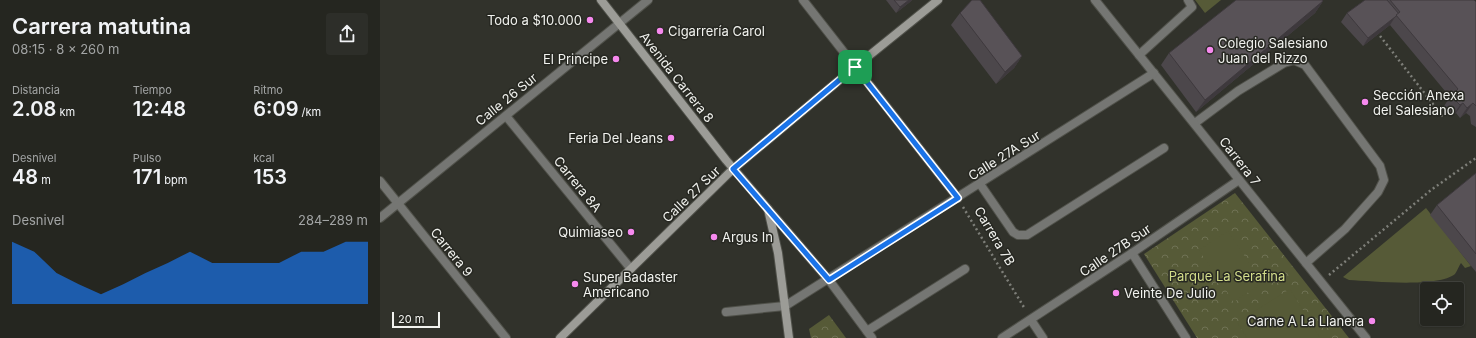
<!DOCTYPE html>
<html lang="es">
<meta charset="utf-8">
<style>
:root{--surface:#252620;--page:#2d2e29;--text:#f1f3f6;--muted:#a3a5a5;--line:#42433e;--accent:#1a73e8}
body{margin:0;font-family:Inter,sans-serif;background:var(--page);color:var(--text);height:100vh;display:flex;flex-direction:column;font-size:15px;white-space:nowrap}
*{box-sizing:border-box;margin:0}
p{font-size:13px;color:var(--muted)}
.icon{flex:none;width:22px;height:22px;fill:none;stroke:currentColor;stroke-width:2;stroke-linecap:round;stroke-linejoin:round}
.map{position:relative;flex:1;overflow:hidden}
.details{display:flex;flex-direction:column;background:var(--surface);width:380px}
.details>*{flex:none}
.fabs{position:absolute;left:1040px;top:282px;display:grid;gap:8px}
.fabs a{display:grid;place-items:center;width:44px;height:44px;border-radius:4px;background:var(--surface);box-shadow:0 1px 3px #0004,0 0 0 1px var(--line);font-size:20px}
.scale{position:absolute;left:12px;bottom:10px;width:48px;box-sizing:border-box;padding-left:4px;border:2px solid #f1f2ee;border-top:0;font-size:11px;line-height:14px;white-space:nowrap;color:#f1f2ee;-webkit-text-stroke:3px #272822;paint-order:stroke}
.pin{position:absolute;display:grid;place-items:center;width:34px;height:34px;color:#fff;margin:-17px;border-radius:8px;box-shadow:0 2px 6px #0006}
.round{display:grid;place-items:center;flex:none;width:42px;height:42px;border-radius:4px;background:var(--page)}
.summary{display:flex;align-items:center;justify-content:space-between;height:68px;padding:0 12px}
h1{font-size:22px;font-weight:600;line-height:30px}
.figures{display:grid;grid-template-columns:repeat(3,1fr);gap:6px;height:68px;padding:4px 12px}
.figures div{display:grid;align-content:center}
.figures b{font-size:20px;font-weight:600}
.figures small{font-size:11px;font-weight:400}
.figures p{font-size:11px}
.chart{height:112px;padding:8px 12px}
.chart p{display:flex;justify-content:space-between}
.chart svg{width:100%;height:72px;margin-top:4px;fill:var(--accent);opacity:.7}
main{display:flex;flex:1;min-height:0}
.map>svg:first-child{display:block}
.park{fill:url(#park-crowns)}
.garden{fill:#565a37}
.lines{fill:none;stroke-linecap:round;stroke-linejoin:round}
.lane-casing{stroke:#50514a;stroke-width:10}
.street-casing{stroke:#50514a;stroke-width:10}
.secondary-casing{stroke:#50514a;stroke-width:10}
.path{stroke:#7e7f79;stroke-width:2.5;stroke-dasharray:2 3;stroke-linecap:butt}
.lane{stroke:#757673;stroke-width:8}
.street{stroke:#757673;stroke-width:8}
.secondary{stroke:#9c9c97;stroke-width:8}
.wall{fill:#4c474b}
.shaded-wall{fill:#3e393d}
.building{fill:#585257;stroke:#3e393d}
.route-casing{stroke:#fff;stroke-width:8}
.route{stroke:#1a73e8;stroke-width:5}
.poi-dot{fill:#f689ee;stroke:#272822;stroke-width:1.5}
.labels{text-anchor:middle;stroke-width:3;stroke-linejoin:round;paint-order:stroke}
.poi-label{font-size:13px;fill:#f1f2ee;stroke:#272822;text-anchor:start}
.street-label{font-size:13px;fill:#f1f2ee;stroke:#272822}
.park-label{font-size:13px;fill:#d4de8b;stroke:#272822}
</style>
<main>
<section class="details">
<div class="summary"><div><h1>Carrera matutina</h1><p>08:15 · 8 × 260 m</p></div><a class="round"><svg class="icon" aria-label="share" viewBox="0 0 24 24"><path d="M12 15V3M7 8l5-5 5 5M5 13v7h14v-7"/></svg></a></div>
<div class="figures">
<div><p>Distancia</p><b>2.08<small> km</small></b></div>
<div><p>Tiempo</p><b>12:48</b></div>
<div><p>Ritmo</p><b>6:09<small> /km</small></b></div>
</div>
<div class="figures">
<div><p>Desnivel</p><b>48<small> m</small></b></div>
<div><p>Pulso</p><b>171<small> bpm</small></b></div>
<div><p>kcal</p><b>153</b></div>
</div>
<div class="chart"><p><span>Desnivel</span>284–289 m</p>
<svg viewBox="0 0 160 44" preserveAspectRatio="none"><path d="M0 44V6L10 12L20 25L30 32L40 38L50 32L60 25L70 19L80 12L90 19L100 19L110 19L120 19L130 12L140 12L150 6L160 6V44z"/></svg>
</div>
</section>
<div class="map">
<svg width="1096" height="338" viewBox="0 0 1096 338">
<defs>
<pattern id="park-crowns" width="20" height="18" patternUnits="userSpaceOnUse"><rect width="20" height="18" fill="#565a37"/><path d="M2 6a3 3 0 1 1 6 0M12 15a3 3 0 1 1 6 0" fill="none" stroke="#6f7254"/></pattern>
</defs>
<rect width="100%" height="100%" fill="#31322b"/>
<g class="park">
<polygon points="855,193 969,338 817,338 764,254"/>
<polygon points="449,315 466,338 431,338 429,329"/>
</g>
<g class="garden">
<polygon points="815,0 841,0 825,13"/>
<path d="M1046,208L1091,266L1085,268L1081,263C1079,266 1077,271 1075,274C1058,288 992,281 969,280L963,277Z"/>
<polygon points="848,231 882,283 854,302 819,250"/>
<polygon points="910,289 940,338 867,338 857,322"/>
</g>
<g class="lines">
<g class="lane-casing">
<g id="lane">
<polyline points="759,55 812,7 808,0"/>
<polyline points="815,123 858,91 904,63 914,60 925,65 1000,166 1004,180 998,192 965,229 926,263"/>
<polyline points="600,184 633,232 638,235 647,235 784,148"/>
<polyline points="346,312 405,306"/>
<polyline points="487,331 585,269"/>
</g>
</g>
<g class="street-casing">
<g id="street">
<polyline points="423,0 578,198"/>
<polyline points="715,0 986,338"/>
<polyline points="126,116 251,269"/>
<polyline points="0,181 126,338"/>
<polyline points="388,209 449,280 492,338"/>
<polyline points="0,218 268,0"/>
<polyline points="752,253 806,338"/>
<polyline points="405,306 774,73"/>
<polyline points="651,320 663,338"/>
<polyline points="622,338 752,253 859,180"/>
</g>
</g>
<g class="secondary-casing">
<g id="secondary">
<polyline points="221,0 346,160 388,209 398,253 409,338"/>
<polyline points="180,338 353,169 475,67 558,0"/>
</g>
</g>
<g class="path">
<polyline points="997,32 1063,117 1071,109"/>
<polyline points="583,207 645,309"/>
<polyline points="949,275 1051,190 1096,158"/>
</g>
<use href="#lane" class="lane"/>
<use href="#street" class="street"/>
<use href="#secondary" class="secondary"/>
</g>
<g class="wall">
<polygon points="506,0 532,0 530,2 516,13"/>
<polygon points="985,0 1094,0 1096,2 1096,127 1091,124 1090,116 1086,113 1080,118 1076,113 1073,115 1064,106 1070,97 1010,25 983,46 961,22 967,13"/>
<polygon points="943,1 935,13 816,112 781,65 789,53"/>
<polygon points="580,13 642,56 634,68 616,84 571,25"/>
<polygon points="1096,173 1096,272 1050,215 1057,205"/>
</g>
<g class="shaded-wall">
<polygon points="529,0 532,0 530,2 516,13 520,7"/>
<polygon points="943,1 935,13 816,112 825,100"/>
<polygon points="1015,17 1010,25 983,46 988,38"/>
<polygon points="642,56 634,68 616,84 625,72"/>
<polygon points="1083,103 1076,113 1073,115 1080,105"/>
<polygon points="1093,103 1086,113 1080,118 1087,108"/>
</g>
<g class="building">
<polygon points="514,0 529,0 520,7"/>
<polygon points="592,0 600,0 642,56 625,72 580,13"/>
<polygon points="856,0 942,0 943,1 825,100 789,53"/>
<polygon points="985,0 1007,0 1019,14 1015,17 988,38 967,13"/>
<polygon points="1010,0 1094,0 1096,2 1096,106 1093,103 1087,108 1083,103 1080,105 1071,96 1078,89 1016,15 1020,12"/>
<polygon points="1096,173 1096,254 1057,205"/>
</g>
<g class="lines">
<g class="route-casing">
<polygon id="route" points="475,67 578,198 449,280 353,169"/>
</g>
<use href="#route" class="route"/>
</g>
<g class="poi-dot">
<circle cx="210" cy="20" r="4"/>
<circle cx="280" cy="31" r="4"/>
<circle cx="830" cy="50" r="4"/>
<circle cx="236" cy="59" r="4"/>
<circle cx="985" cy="102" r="4"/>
<circle cx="291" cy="138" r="4"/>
<circle cx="251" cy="232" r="4"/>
<circle cx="334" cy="237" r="4"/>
<circle cx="195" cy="284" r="4"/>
<circle cx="736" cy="293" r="4"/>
<circle cx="992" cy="321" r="4"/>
</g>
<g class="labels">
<g class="poi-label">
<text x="202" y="25" text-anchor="end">Todo a $10.000</text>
<text x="288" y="36">Cigarrería Carol</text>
<text x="838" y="48">Colegio Salesiano<tspan x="838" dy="15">Juan del Rizzo</tspan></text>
<text x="228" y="64" text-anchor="end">El Principe</text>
<text x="993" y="100">Sección Anexa<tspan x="993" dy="15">del Salesiano</tspan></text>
<text x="283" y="143" text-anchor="end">Feria Del Jeans</text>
<text x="243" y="237" text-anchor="end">Quimiaseo</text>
<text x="342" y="242">Argus In</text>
<text x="203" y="282">Super Badaster<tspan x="203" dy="15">Americano</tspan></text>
<text x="744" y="298">Veinte De Julio</text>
<text x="984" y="326" text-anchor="end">Carne A La Llanera</text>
</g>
<g class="street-label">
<text transform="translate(297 77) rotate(52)" y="5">Avenida Carrera 8</text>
<text transform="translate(126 99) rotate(-39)" y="5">Calle 26 Sur</text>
<text transform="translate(624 155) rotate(-32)" y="5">Calle 27A Sur</text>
<text transform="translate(860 161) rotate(52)" y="5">Carrera 7</text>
<text transform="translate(198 184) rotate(51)" y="5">Carrera 8A</text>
<text transform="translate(311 194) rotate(-44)" y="5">Calle 27 Sur</text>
<text transform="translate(615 236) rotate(59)" y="5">Carrera 7B</text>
<text transform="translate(735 250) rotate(-34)" y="5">Calle 27B Sur</text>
<text transform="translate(72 252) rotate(51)" y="5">Carrera 9</text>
</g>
<g class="park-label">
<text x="847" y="281">Parque La Serafina</text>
</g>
</g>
</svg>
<div class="fabs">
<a><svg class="icon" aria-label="locate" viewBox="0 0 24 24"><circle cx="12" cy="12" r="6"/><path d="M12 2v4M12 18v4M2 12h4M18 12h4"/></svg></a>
</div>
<div class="scale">20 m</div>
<div class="pin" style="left:475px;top:67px;background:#1e9e55"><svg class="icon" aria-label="arrive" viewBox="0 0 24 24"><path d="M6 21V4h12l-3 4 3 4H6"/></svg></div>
</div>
</main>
